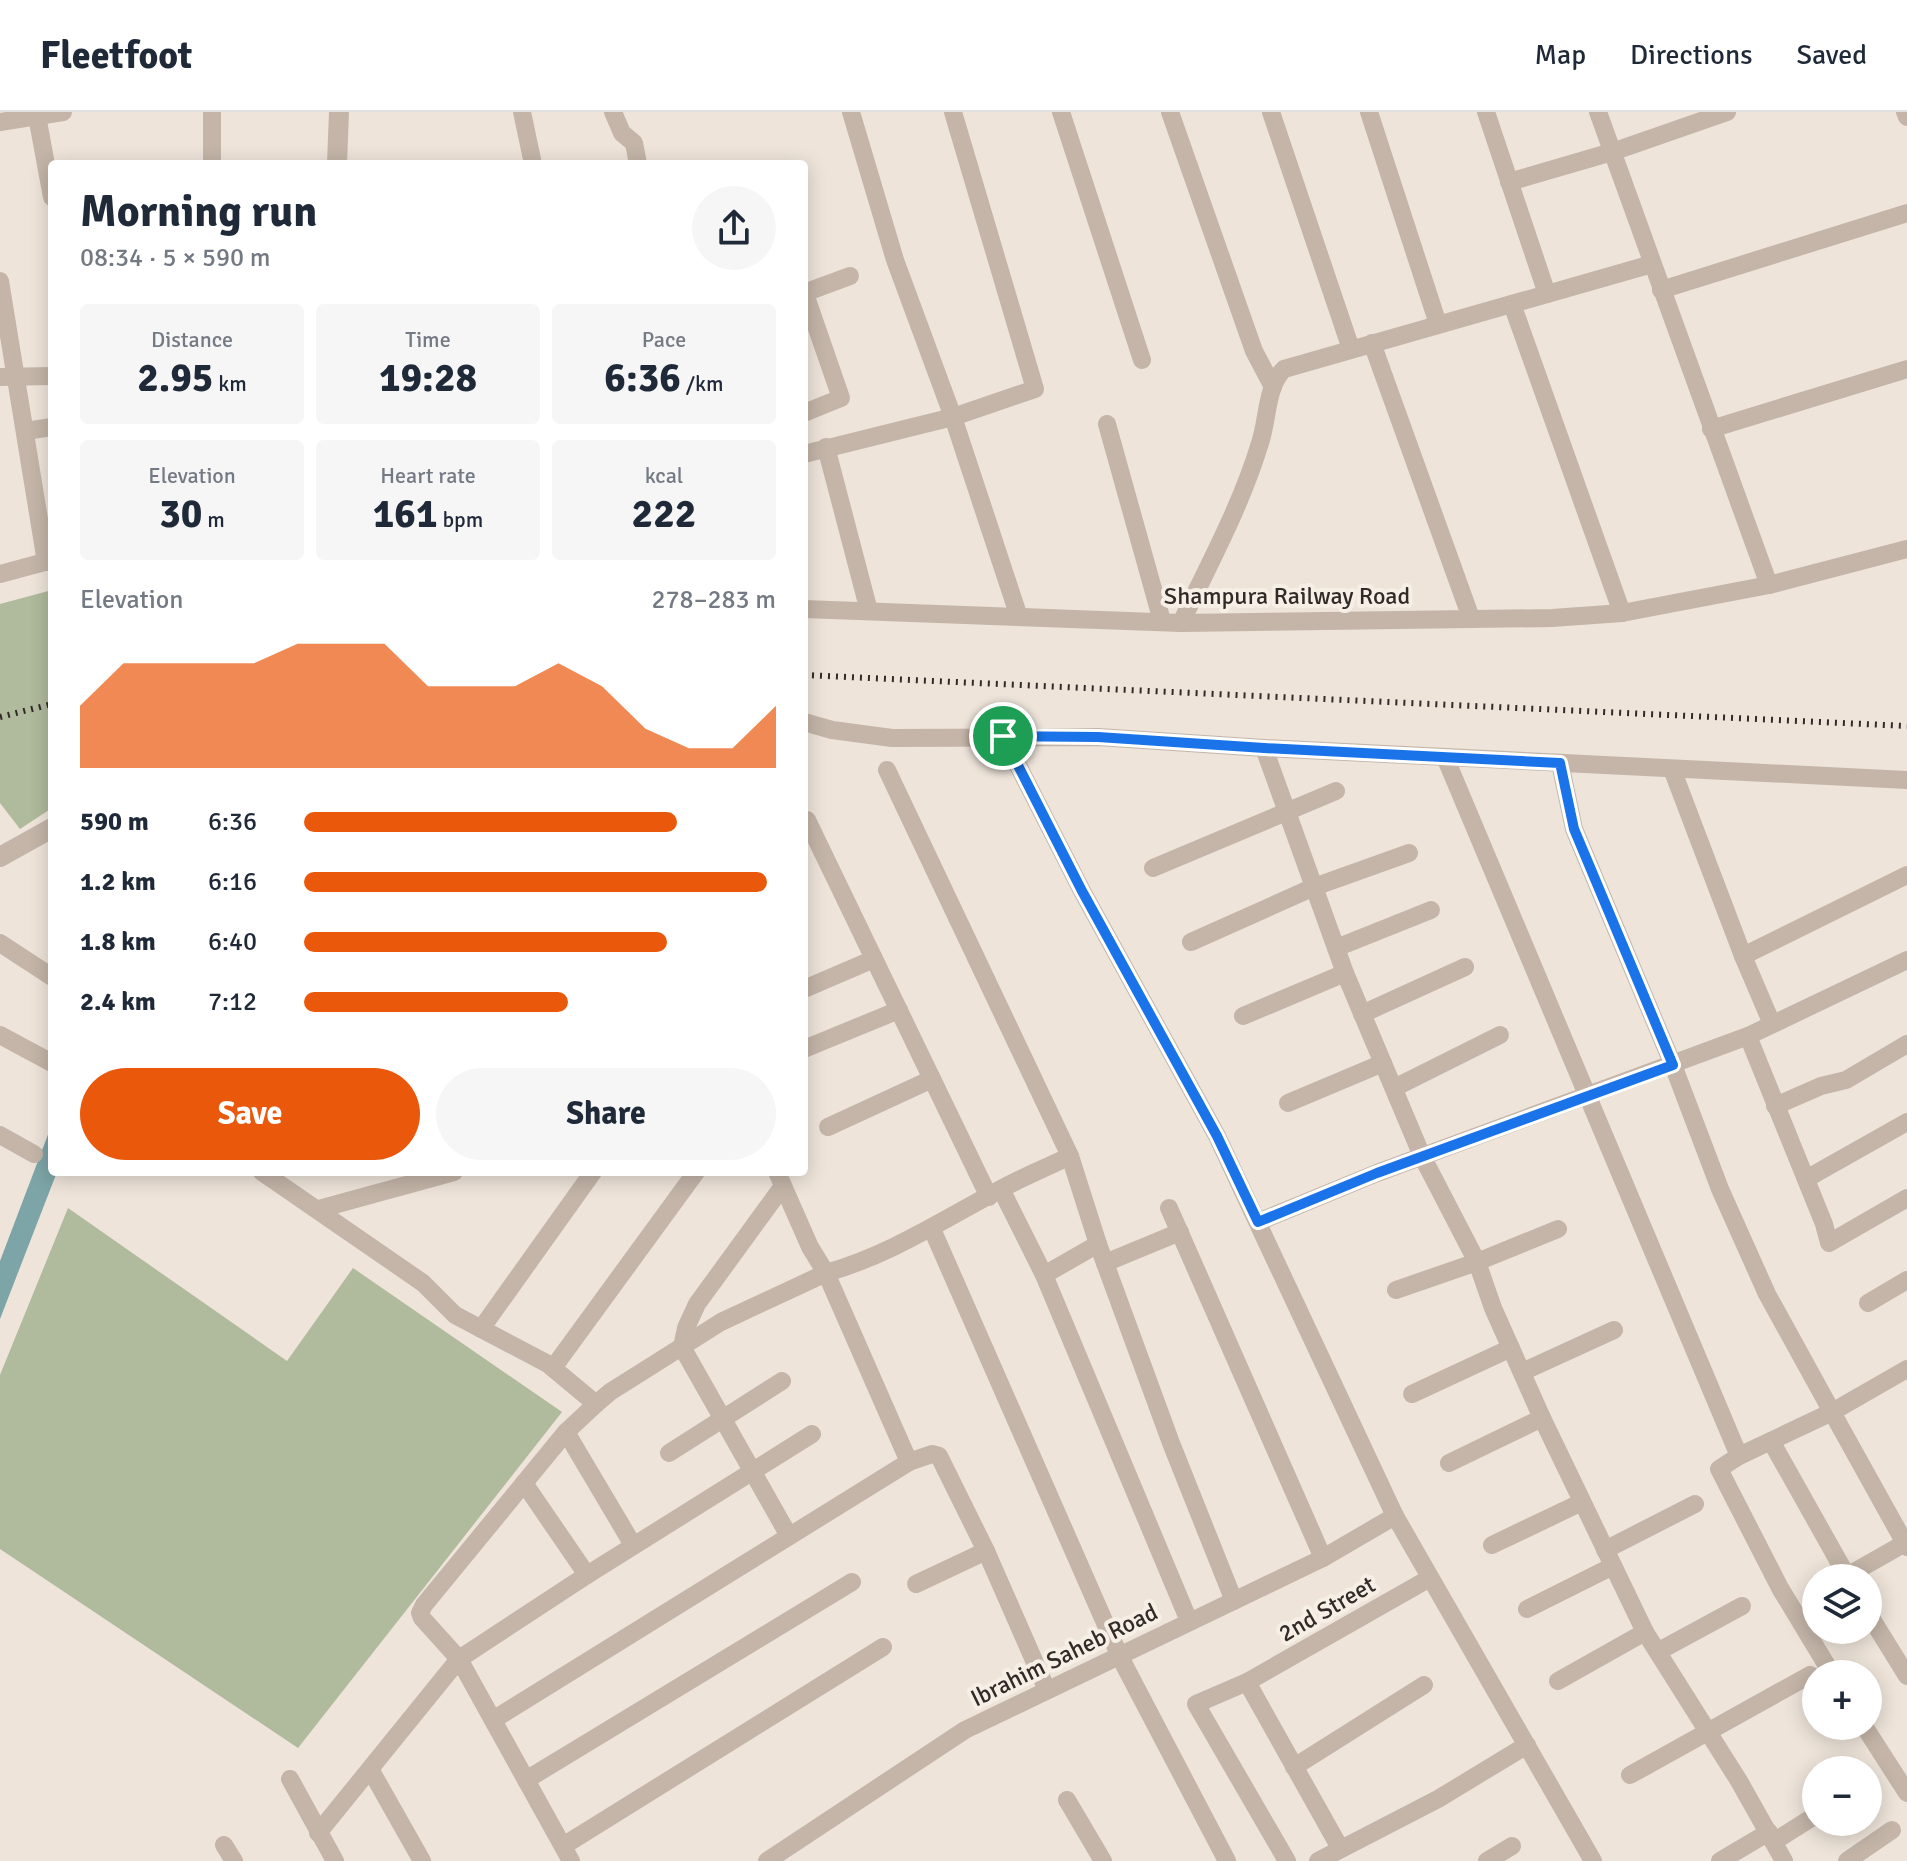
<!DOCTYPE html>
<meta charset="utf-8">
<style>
:root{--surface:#fff;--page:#f6f6f7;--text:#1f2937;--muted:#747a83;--line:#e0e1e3;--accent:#ea580c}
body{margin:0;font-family:Signika,sans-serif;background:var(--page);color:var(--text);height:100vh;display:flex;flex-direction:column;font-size:30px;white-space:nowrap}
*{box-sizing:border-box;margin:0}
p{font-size:26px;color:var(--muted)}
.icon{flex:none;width:44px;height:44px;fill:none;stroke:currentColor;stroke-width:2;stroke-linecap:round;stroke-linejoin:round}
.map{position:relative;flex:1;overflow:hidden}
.sheet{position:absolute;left:48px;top:48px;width:760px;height:1016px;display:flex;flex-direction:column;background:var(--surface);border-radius:8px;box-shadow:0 4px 20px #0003}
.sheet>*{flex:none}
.controls{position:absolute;left:1802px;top:1452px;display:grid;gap:16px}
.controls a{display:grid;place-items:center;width:80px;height:80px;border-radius:50%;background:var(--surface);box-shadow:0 4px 20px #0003;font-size:40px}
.pin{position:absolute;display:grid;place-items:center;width:68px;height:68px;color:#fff;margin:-34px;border:4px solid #fff;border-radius:50%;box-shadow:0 2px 8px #0007}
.round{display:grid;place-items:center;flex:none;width:84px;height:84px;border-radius:42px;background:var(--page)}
.head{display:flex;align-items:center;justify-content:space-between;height:136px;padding:0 32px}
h1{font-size:44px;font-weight:700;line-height:60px}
.metrics{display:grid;grid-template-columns:repeat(3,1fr);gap:12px;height:136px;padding:8px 32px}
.metrics div{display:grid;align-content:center;border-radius:8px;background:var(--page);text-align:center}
.metrics b{font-size:40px;font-weight:700}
.metrics small{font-size:22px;font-weight:400}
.metrics p{font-size:22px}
.chart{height:224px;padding:16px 32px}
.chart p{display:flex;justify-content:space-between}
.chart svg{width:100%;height:144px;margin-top:8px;fill:var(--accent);opacity:.7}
.primary-button{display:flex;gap:16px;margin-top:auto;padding:16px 32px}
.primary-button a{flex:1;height:92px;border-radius:48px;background:var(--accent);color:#fff;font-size:32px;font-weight:700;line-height:92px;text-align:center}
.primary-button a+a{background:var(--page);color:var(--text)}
ul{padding:0 32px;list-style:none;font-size:26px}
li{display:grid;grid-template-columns:128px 96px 1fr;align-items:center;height:60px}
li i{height:20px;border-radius:10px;background:var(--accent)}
header{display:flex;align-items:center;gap:48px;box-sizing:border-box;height:112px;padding:0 40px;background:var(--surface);border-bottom:2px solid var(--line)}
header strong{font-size:38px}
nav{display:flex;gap:44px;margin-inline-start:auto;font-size:28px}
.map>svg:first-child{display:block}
.green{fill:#b0ba9c}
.water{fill:#7da5a7}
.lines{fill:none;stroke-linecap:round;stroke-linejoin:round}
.minor{stroke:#c4b5a8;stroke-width:18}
.tertiary{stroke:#c4b5a8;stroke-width:20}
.rail{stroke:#322a27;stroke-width:6;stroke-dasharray:2 6;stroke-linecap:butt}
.route-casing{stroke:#fff;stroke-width:16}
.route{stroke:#1a73e8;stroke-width:10}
.labels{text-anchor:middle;stroke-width:8;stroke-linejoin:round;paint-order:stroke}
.street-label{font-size:24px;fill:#322a27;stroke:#f6efe6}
</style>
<header>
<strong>Fleetfoot</strong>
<nav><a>Map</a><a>Directions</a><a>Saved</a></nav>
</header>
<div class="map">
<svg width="1907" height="1749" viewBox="0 0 1907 1749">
<rect width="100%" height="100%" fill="#eee4da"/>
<g class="green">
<polygon points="52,478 52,696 20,717 0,691 0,492"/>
<polygon points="68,1096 287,1249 353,1156 562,1300 298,1636 0,1437 0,1263"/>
</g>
<polygon class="water" points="52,1012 52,1060 57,1060 0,1207 0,1149"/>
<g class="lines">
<g class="minor">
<polyline points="522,0 533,52"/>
<polyline points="613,0 622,21 634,31 638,52"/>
<polyline points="851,0 895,148 953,305 1019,505"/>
<polyline points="1061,0 1142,248"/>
<polyline points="1170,0 1254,239 1273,275"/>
<polyline points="1271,0 1351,237"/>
<polyline points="1369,0 1438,212"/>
<polyline points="1486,0 1547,182"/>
<polyline points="1598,0 1769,473"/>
<polyline points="1905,0 1907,5"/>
<polyline points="37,4 52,85"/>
<polyline points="0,10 63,0"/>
<polyline points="212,52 212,0"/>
<polyline points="1509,70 1612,40 1727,0"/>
<polyline points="0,169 46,450"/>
<polyline points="1661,178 1907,101"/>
<polyline points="804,179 841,286 804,301"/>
<polyline points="804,181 850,164"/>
<polyline points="1512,192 1622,501"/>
<polyline points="1372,231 1471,506"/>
<polyline points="0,265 52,264"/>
<polyline points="1107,312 1162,509"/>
<polyline points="1711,317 1907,257"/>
<polyline points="25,319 52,315"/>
<polyline points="826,335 869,499"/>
<polyline points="804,342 953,305 1035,277 953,0"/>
<polyline points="0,462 52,448"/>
<polyline points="804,497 1181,511 1552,506 1622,501 1769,473 1907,437"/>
<path d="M1181,511C1209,452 1241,394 1260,331C1268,308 1266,274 1284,257L1652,152"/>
<polyline points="804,610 832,618 892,626 1098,625 1264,636 1907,668"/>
<polyline points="1003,624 1082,779 1217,1024 1395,1404 1593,1749"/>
<polyline points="1264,636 1345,861 1422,1044 1477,1150 1493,1196 1542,1306 1645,1520 1739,1669 1784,1749"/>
<polyline points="1445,645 1739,1344"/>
<polyline points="1560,651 1574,717 1673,953 1720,1077 1767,1182 1832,1300 1907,1257"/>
<polyline points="1672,657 1743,844 1772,912"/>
<polyline points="807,708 989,1085"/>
<polyline points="1153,756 1336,679"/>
<polyline points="1191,830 1314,775 1409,741"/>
<polyline points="0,831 52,865"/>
<polyline points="1336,836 1431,798"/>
<polyline points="1743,844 1907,763"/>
<polyline points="804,877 874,847"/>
<polyline points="1362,902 1465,855"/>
<polyline points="1243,904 1345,861"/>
<polyline points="0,923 52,951"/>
<polyline points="1748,924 1824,1112 1829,1131 1907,1086"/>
<polyline points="804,937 899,898"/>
<polyline points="1394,976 1500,923"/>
<polyline points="1288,991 1383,951"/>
<polyline points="1775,994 1821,974 1846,968 1907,932"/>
<polyline points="828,1015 932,967"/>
<polyline points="0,1023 34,1042"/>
<polyline points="1070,1044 1098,1132"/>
<polyline points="262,1060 423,1171 455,1203 548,1252 596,1292 610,1280 721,1210 826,1161 909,1350"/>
<path d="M777,1060L810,1135L826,1161C890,1143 944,1107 1003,1076C1025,1064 1048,1055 1070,1044L887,658"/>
<polyline points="1806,1067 1907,1010"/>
<polyline points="783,1074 697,1192 686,1216 682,1235 789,1424"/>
<polyline points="1001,1077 1044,1163 1189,1509"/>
<polyline points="1169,1096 1323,1446"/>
<polyline points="319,1097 454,1060"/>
<polyline points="1258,1110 1377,1061 1748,924 1907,848"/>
<polyline points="932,1117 1120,1545 1227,1749"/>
<polyline points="1105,1151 1180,1120"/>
<polyline points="1044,1163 1098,1132 1171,1331 1234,1489"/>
<polyline points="1396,1178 1477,1150 1558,1117"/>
<polyline points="1868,1191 1907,1168"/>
<polyline points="481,1217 593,1060"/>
<polyline points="553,1256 696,1060"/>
<polyline points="1522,1260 1614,1218"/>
<polyline points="1412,1282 1511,1236"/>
<polyline points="596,1292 566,1320 424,1493 420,1501 422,1506 459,1547 587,1463 812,1322"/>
<polyline points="566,1320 633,1433"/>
<polyline points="1771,1329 1848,1466"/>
<polyline points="669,1341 782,1269"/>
<polyline points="1449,1351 1542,1306"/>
<polyline points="524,1371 587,1463"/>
<polyline points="1492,1433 1582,1390"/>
<polyline points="1605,1438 1695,1392"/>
<polyline points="1847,1464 1905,1431"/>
<polyline points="916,1472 986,1439"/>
<polyline points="1527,1497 1613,1454"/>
<polyline points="1868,1501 1907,1564"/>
<polyline points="1659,1539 1742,1494"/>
<polyline points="1832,1562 1780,1476 1719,1357 1739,1344 1832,1300 1907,1435"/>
<polyline points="1558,1569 1645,1520"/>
<polyline points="1247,1570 1340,1736"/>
<polyline points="493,1608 909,1350 932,1342 939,1344 986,1439 1047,1578"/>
<polyline points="1864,1614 1907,1681"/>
<polyline points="1294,1655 1424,1573"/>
<polyline points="370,1657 422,1749"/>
<polyline points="1630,1663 1810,1563"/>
<polyline points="290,1667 335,1749"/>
<polyline points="526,1668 852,1470"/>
<polyline points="1067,1688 1103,1749"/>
<polyline points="318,1721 459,1547 571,1749"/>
<polyline points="1775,1729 1816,1703"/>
<polyline points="224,1733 234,1749"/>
<polyline points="563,1734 883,1535"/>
<polyline points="767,1749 965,1618 1323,1446 1395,1404"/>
<polyline points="1287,1749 1196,1592 1247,1570 1430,1466"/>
<polyline points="1318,1749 1438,1687 1527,1633"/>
<polyline points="1487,1749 1512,1734"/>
<polyline points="1720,1749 1769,1720"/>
<polyline points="1847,1749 1892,1718"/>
</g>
<g class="tertiary">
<polyline points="337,52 339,0"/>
<polyline points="0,745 52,716"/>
</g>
<g class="rail">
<polyline points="804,563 1907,614"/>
<polyline points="0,605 52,592"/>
</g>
</g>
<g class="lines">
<g class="route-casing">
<polygon id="route" points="1003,624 1098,625 1264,636 1560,651 1574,717 1673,953 1377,1061 1258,1110 1217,1024 1082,779"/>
</g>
<use href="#route" class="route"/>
</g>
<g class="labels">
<g class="street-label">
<text x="1287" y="492">Shampura Railway Road</text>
<text transform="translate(1327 1497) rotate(-30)" y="8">2nd Street</text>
<text transform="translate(1064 1543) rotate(-26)" y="8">Ibrahim Saheb Road</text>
</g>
</g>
</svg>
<div class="controls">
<a><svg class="icon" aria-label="layers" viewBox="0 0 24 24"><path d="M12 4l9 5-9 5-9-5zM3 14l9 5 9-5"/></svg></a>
<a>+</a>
<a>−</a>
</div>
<div class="pin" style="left:1003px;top:624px;background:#1e9e55"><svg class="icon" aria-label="arrive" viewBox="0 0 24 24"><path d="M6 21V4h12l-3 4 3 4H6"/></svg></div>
<section class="sheet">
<div class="head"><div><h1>Morning run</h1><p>08:34 · 5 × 590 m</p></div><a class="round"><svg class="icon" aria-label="share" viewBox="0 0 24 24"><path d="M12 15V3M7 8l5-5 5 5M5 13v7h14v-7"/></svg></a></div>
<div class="metrics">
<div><p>Distance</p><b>2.95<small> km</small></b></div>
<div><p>Time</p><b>19:28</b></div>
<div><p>Pace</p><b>6:36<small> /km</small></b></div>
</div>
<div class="metrics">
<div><p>Elevation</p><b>30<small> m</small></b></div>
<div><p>Heart rate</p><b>161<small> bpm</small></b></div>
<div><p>kcal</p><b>222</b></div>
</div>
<div class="chart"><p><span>Elevation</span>278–283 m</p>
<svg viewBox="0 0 160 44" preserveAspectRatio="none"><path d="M0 44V25L10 12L20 12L30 12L40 12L50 6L60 6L70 6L80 19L90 19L100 19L110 12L120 19L130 32L140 38L150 38L160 25V44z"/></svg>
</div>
<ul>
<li><b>590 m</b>6:36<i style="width:79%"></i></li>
<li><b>1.2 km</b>6:16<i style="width:98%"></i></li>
<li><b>1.8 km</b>6:40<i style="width:77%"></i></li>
<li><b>2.4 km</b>7:12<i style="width:56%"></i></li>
</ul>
<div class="primary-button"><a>Save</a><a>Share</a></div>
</section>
</div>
